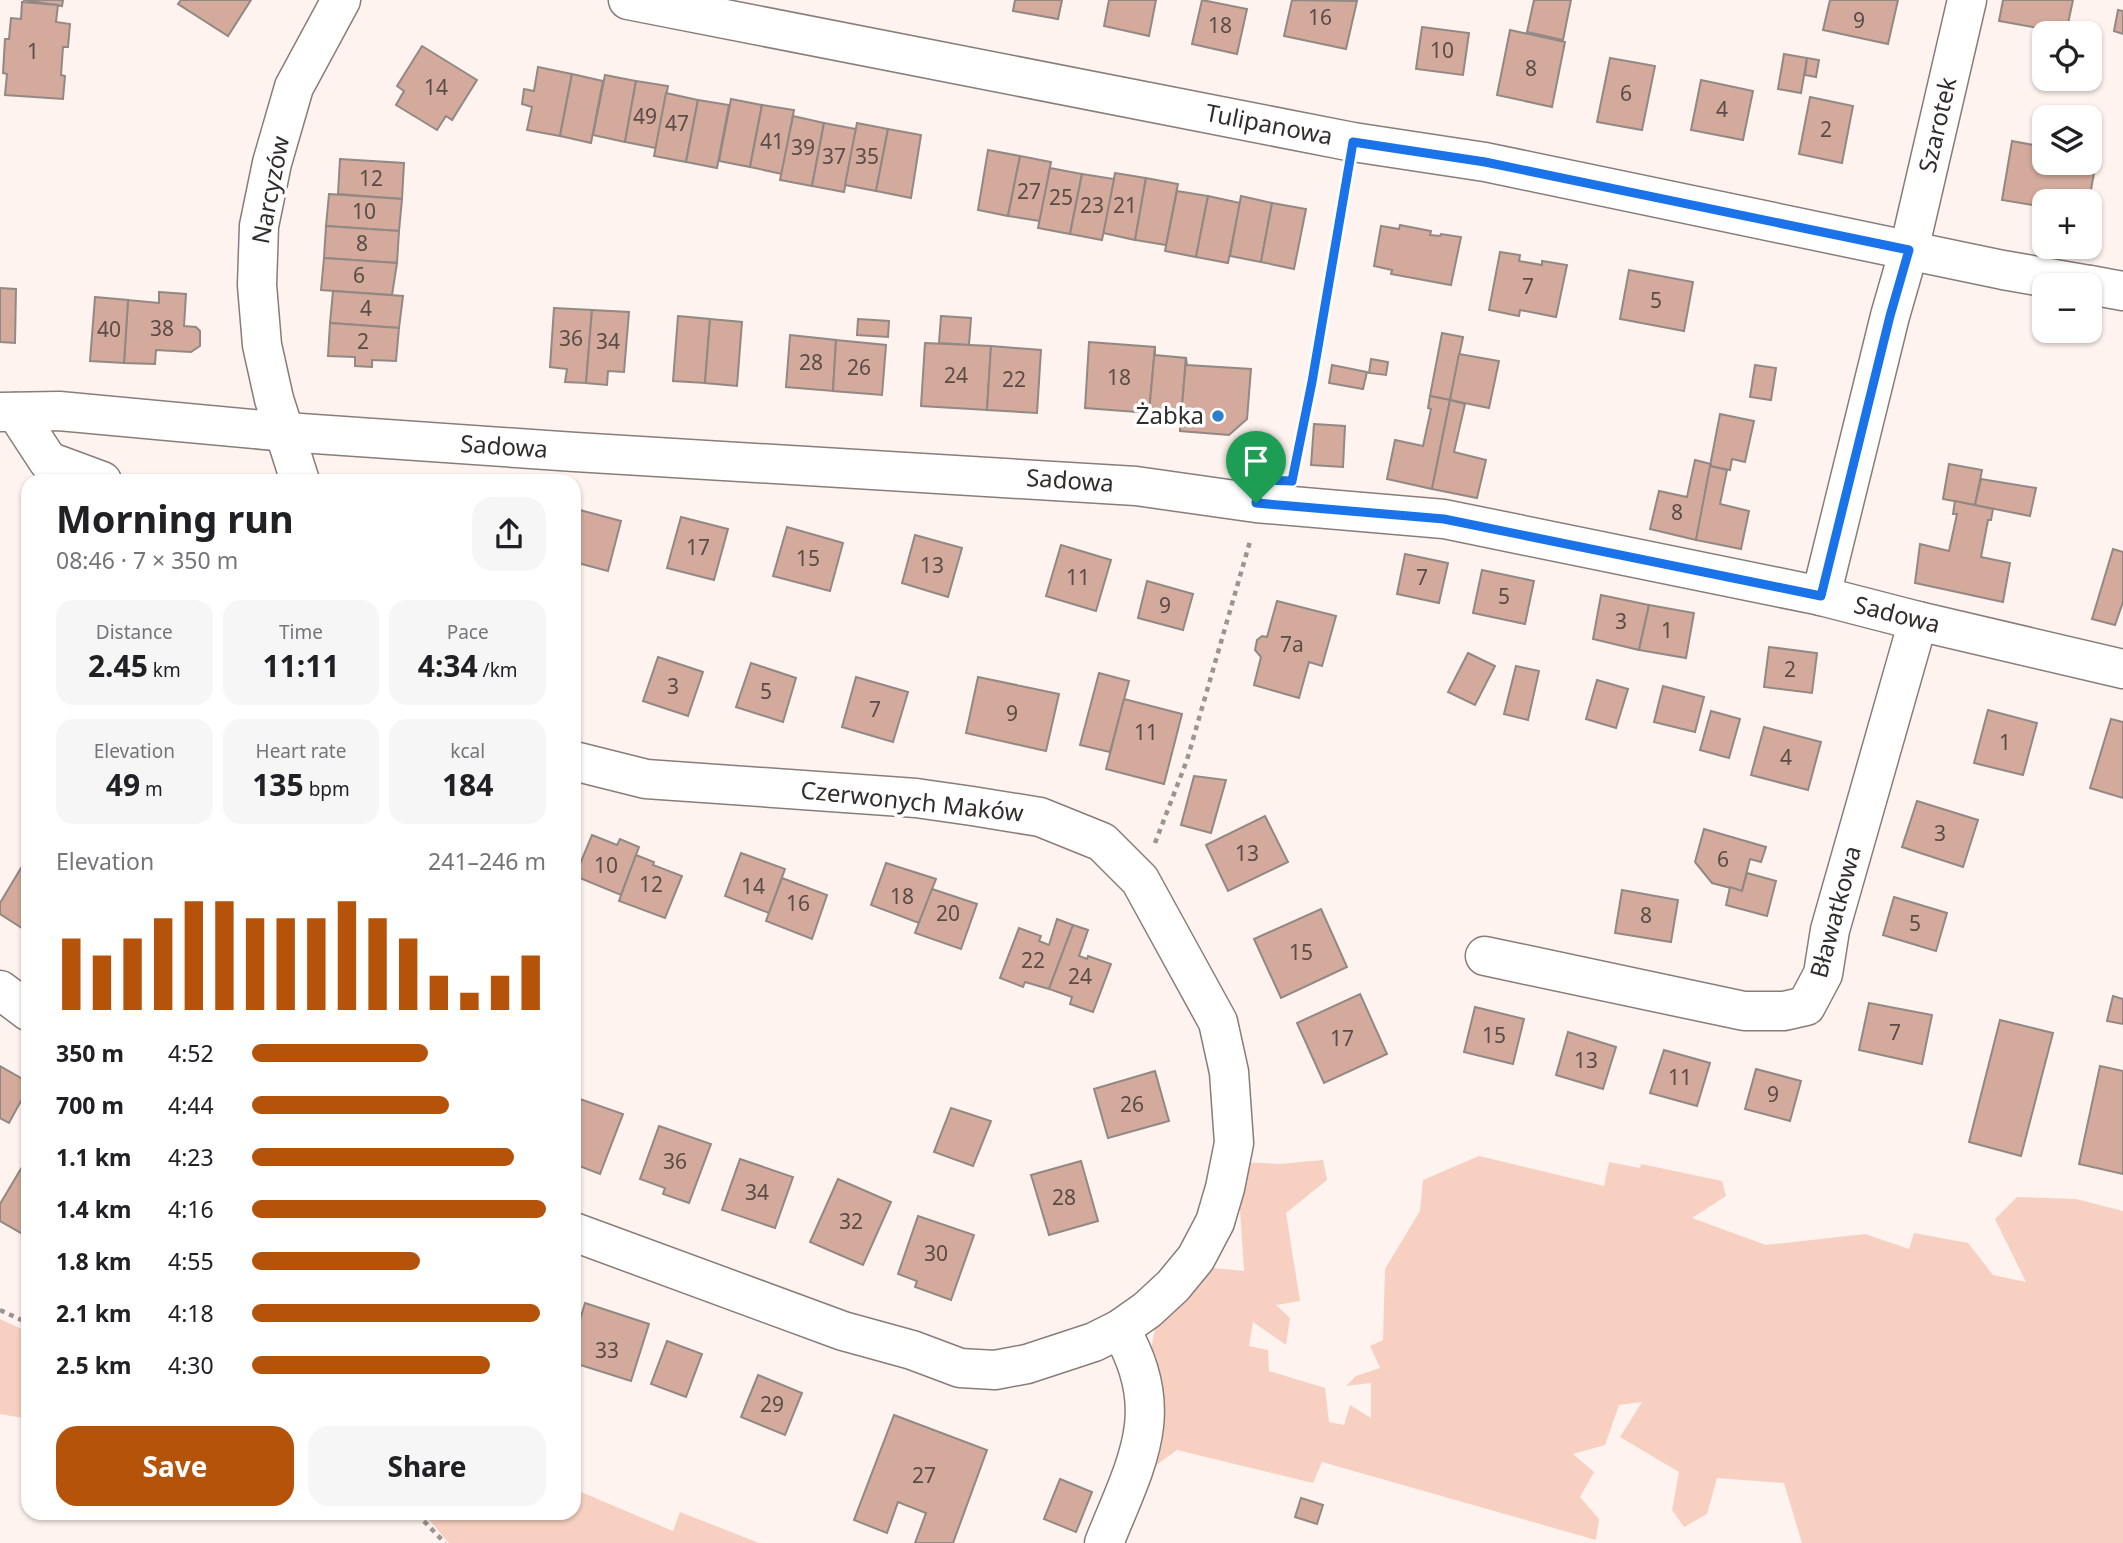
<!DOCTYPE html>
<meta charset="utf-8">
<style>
:root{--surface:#fff;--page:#f6f6f6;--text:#202124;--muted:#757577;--accent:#b45309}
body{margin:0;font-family:"Noto Sans",sans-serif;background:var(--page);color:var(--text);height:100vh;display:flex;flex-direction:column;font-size:26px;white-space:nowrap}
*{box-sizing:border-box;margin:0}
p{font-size:23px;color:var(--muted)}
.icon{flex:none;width:38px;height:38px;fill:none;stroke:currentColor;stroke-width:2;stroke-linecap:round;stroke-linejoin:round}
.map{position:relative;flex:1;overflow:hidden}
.sheet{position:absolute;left:21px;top:474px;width:560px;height:1046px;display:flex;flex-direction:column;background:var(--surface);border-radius:21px;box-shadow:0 2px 5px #0004}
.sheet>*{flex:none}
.fabs{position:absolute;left:2032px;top:21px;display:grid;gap:14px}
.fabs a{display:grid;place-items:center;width:70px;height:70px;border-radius:14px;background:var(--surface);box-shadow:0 2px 5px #0004;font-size:35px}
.pin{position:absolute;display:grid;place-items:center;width:60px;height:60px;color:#fff;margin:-72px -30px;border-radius:50% 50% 50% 0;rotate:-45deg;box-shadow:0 0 7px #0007}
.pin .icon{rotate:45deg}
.round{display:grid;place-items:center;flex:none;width:74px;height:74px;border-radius:21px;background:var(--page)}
.head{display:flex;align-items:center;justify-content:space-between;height:119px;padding:0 35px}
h1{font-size:38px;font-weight:700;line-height:52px}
.figures{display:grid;grid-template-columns:repeat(3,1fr);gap:10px;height:119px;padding:7px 35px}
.figures div{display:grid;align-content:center;border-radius:18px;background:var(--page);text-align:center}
.figures b{font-size:30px;font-weight:700}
.figures small{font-size:19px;font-weight:400}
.figures p{font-size:19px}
.chart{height:196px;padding:14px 35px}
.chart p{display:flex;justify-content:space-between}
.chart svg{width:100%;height:126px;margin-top:7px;stroke:var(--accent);stroke-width:6}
.action{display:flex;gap:14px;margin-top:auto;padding:14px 35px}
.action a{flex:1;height:80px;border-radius:21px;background:var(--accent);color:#fff;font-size:28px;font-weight:700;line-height:80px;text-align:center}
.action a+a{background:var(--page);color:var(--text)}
ul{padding:0 35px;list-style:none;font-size:23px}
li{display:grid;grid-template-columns:112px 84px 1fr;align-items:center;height:52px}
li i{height:18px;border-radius:9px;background:var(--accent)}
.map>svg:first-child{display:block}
.green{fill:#f7d0c1}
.building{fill:#d3aa9b;stroke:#928884;stroke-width:2}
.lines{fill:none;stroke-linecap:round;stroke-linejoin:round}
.street-casing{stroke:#877d7a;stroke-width:41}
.path{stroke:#9c9491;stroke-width:4.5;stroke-dasharray:5 5;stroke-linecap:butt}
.street{stroke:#fff;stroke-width:38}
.route-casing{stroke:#fff;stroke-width:14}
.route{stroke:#1a73e8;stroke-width:9}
.poi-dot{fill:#2c80ce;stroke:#fff;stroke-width:2.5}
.labels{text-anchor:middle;stroke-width:7;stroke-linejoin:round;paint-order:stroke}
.number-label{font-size:21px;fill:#5a4c47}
.street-label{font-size:24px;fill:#312d2b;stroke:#fff}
.poi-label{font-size:24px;fill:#312d2b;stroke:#fff;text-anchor:end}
</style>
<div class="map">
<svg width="2123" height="1543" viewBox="0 0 2123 1543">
<rect width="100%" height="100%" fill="#fef3ee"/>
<g class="green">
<polygon points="1479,1156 1604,1186 1609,1162 1640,1168 1641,1164 1722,1181 1726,1196 1692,1218 1766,1245 1865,1234 1909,1249 1914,1233 1968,1243 1993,1275 2026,1282 1995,1219 2017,1197 2076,1199 2123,1211 2123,1543 1802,1543 1784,1483 1717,1478 1707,1514 1684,1527 1672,1510 1679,1472 1620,1437 1642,1402 1619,1405 1605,1445 1573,1454 1594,1472 1580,1497 1599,1519 1596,1540 1322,1462 1313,1483 1177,1450 1140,1477 1151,1349 1156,1325 1176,1297 1213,1268 1244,1271 1238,1178 1243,1162 1279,1164 1323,1160 1327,1180 1286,1213 1300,1301 1276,1305 1290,1318 1286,1345 1253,1322 1249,1346 1268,1350 1269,1371 1325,1388 1329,1422 1344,1425 1350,1405 1371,1418 1371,1383 1346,1386 1356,1376 1380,1368 1370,1346 1383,1340 1385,1269 1420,1211 1423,1180"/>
<polygon points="0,1319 28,1332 28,1419 0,1414"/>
<polygon points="574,1489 673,1531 680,1512 759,1543 449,1543 424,1514 574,1514"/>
</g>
<g class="building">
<polygon points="23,0 63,0 62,6"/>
<polygon points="181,0 251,0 228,36 178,4"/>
<polygon points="1015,0 1062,0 1058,19 1013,11"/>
<polygon points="1109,0 1156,0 1149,36 1104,26"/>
<polygon points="1202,0 1247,9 1237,54 1192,44"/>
<polygon points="1292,0 1357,1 1346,49 1284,36"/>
<polygon points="1534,0 1571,0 1563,40 1527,32"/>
<polygon points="1830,0 1898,0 1888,44 1823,30"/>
<polygon points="2003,0 2073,0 2066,33 1999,21"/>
<polygon points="22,2 58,5 56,22 70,24 68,47 63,47 61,75 65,76 63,99 5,95 7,74 3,73 5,39 9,39 11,18 21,19"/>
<polygon points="2118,10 2123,11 2123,34 2114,31"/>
<polygon points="1422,27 1469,33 1463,75 1416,69"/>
<polygon points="1510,30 1565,42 1552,107 1497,95"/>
<polygon points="422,46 477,80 452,120 446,116 437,130 396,105 404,91 397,86"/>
<polygon points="1784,54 1807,58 1801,93 1778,89"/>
<polygon points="1610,58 1655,66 1642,130 1597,122"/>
<polygon points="1807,58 1819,60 1816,77 1805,75"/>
<polygon points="538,67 572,74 560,136 527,130 532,107 522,104 524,89 534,91"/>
<polygon points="572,74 603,81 591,143 560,136"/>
<polygon points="605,75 636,81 625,142 593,135"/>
<polygon points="1701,80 1753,91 1743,140 1691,130"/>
<polygon points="636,81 668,86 656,148 625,142"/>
<polygon points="666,93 698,100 686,162 654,156"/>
<polygon points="1810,97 1853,106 1842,163 1799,154"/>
<polygon points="731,99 762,105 750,167 719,161"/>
<polygon points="698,100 729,105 717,168 686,162"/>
<polygon points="762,105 794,110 782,174 750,167"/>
<polygon points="793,116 824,123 812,186 780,180"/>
<polygon points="824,123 856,129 844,192 812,186"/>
<polygon points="857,123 888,129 876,191 845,185"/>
<polygon points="888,129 921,135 911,198 876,191"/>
<polygon points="2012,141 2044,147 2044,163 2090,163 2090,155 2097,156 2089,201 2044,201 2044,207 2002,200"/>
<polygon points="988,150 1020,156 1008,216 978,210"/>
<polygon points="1020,156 1051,162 1040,221 1008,216"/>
<polygon points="340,159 404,163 402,199 338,194"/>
<polygon points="1050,168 1082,174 1070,234 1038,228"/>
<polygon points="1115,173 1146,178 1135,240 1103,233"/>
<polygon points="1082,174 1114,179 1102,240 1070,234"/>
<polygon points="1146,178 1178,184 1166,245 1135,240"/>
<polygon points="1177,191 1208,196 1196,257 1165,251"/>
<polygon points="329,194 402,199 399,231 326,226"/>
<polygon points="1208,196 1240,203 1228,263 1196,257"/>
<polygon points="1241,196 1272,203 1261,262 1230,256"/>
<polygon points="1272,203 1306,209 1294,269 1261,262"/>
<polygon points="1400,225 1431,231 1430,235 1440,236 1441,234 1461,237 1451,285 1391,274 1392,270 1374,266 1381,226 1399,229"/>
<polygon points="326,226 399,231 397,263 324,258"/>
<polygon points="1500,252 1520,255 1519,261 1542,265 1542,261 1567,265 1556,317 1520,310 1519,316 1489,310"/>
<polygon points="324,258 397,263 392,295 321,290"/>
<polygon points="1629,270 1693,282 1684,331 1620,319"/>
<polygon points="0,288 16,289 15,343 0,342"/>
<polygon points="333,291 403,296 399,328 330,323"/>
<polygon points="159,292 186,294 184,326 196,327 200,331 200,346 191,352 156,350 155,364 124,363 128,300 159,303"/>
<polygon points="95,297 128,300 124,363 90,361"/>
<polygon points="554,308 592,310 586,383 565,382 567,369 550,367"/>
<polygon points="592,310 629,312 624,372 608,371 607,385 586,383"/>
<polygon points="678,316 710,319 705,383 673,381"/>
<polygon points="941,316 971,318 969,345 939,343"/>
<polygon points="710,319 742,322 737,386 705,383"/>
<polygon points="858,319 889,321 888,337 857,335"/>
<polygon points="330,323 399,328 396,361 372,360 372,367 355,366 355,357 328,356"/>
<polygon points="1442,333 1463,337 1450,400 1430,396"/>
<polygon points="790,335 836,340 833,391 786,387"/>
<polygon points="836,340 886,345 882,395 833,391"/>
<polygon points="1089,342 1155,347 1149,413 1085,408"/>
<polygon points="925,343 991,346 987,410 921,406"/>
<polygon points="991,346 1041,350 1037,413 987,410"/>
<polygon points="1155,347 1155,355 1186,358 1180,431 1180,416 1149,413"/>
<polygon points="1459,354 1499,361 1489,408 1450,400"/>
<polygon points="1186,358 1187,365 1251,369 1247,419 1229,435 1180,431"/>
<polygon points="1371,359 1388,362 1386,375 1369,373"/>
<polygon points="1332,365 1367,372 1363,389 1329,383"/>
<polygon points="1755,365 1776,368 1771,400 1750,397"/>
<polygon points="1430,396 1450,400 1432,489 1387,479 1395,440 1423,446 1431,409 1428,408"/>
<polygon points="1450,400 1465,404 1454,452 1486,460 1477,498 1432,489"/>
<polygon points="1720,414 1754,421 1745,462 1732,459 1730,470 1710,466"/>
<polygon points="1314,424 1345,426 1343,467 1311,465"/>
<polygon points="1695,460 1711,464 1696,540 1650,529 1659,491 1687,497"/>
<polygon points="1949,464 1982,470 1975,505 1943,499"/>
<polygon points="1710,466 1727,470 1720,504 1749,511 1741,549 1696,540"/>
<polygon points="1981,479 2036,488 2030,516 1975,505"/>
<polygon points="1955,501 1993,509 1991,520 1988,520 1981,557 2010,563 2003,602 1915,583 1920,544 1949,551 1957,514 1953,514"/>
<polygon points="576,509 621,521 608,571 574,562 574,518"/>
<polygon points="681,517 728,529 714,580 667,568"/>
<polygon points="787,527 843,543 830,591 773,576"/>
<polygon points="915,535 962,548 948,597 902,583"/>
<polygon points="1061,545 1111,560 1096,611 1046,596"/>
<polygon points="2113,549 2123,552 2123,602 2115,625 2092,619"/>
<polygon points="1405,554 1448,563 1439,603 1397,594"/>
<polygon points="1482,570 1534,581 1525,624 1473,613"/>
<polygon points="1147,581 1193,594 1183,630 1138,618"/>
<polygon points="1601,595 1649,605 1639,650 1593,639"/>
<polygon points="1277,601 1336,616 1322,666 1309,662 1299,698 1254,685 1261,657 1255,650 1257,640 1262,636 1267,637"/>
<polygon points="1649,605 1694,613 1686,658 1639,650"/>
<polygon points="1769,647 1817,653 1812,693 1764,687"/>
<polygon points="1468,653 1495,666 1475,705 1448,692"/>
<polygon points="658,657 703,672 688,716 643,701"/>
<polygon points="751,663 796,678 783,722 736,707"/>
<polygon points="1516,666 1539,671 1528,720 1504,714"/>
<polygon points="1099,673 1129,681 1110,752 1080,745"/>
<polygon points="856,677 908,692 893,742 842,727"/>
<polygon points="978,677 1059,694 1046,751 966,733"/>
<polygon points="1597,680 1628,689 1616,728 1586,719"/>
<polygon points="1663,686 1704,697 1695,732 1654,722"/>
<polygon points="1124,699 1182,714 1164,784 1106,769"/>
<polygon points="1988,710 2037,723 2023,775 1974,763"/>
<polygon points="1711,711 1740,719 1729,758 1700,750"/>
<polygon points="2111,719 2123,722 2123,798 2090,788"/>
<polygon points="1764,727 1821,742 1808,790 1751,775"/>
<polygon points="1194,776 1226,780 1211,833 1181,825"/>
<polygon points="1917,801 1978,820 1963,867 1902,847"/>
<polygon points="1265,816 1288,862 1228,891 1206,845"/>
<polygon points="1704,829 1766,847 1761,862 1750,859 1742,891 1712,883 1695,862"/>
<polygon points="592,835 617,845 620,839 639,847 621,895 575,876"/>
<polygon points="741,853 785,869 769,913 725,896"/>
<polygon points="636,855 654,862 653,865 682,876 665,918 619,901"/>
<polygon points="886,863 936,879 919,923 871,905"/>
<polygon points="21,868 28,873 28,932 0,914 0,903"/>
<polygon points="1747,873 1776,881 1767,916 1726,905 1730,887 1742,891"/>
<polygon points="782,878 827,895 812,939 766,921"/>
<polygon points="932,889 977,904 961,949 915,933"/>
<polygon points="1622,890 1678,900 1671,942 1615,933"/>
<polygon points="1894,897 1947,913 1936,951 1883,935"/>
<polygon points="1321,909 1347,967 1281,998 1254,939"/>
<polygon points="1057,919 1073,925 1049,989 1025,982 1023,987 1000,978 1019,928 1041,936 1039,941 1049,945"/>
<polygon points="1073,925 1088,930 1079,956 1087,959 1088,956 1111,964 1093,1012 1070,1004 1072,997 1049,989"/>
<polygon points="1360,994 1387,1054 1324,1083 1297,1023"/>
<polygon points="2113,996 2123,999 2123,1024 2107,1021"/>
<polygon points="1869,1003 1932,1015 1922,1064 1859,1050"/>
<polygon points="1475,1007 1524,1019 1513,1064 1464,1052"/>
<polygon points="2000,1020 2053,1033 2021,1156 1969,1142"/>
<polygon points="1568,1032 1616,1047 1603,1089 1556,1075"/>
<polygon points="1664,1050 1710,1063 1697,1106 1650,1093"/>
<polygon points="0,1066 28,1082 28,1088 9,1123 0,1118"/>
<polygon points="2100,1066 2123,1071 2123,1174 2079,1164"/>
<polygon points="1756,1069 1801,1081 1790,1121 1745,1109"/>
<polygon points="1155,1071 1169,1121 1108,1138 1094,1089"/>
<polygon points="577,1098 623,1114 600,1174 574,1164 576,1158 574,1157 574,1107"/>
<polygon points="951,1108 991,1121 973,1166 934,1152"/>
<polygon points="659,1126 711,1144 689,1203 663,1194 665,1188 640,1179"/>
<polygon points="740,1159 793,1177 775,1228 722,1210"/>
<polygon points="1081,1161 1098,1221 1049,1235 1031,1175"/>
<polygon points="25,1162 28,1164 28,1237 0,1221 0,1204"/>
<polygon points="838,1179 891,1202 863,1265 810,1242"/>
<polygon points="918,1216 974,1235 951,1300 915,1287 917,1281 898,1274"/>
<polygon points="585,1303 649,1324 631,1381 574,1363 574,1339"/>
<polygon points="667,1341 702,1354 686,1397 651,1384"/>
<polygon points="758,1375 802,1393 785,1435 741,1417"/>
<polygon points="894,1415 987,1450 953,1543 915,1543 926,1513 898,1502 887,1533 854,1520"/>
<polygon points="1060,1479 1092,1492 1076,1532 1044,1519"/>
<polygon points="1301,1498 1323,1505 1317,1524 1295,1517"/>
</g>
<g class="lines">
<g class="street-casing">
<g id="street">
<polyline points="628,0 1353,142 1485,162 2003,270 2089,285"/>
<polyline points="2090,285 2123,291"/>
<polyline points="0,412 59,411 286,432 575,452 1136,486 1256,503 1444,519 1821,596 1918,621 2123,669"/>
<polyline points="16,412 48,461 102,481"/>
<polyline points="300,481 274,399 262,345 257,285 259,226 272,163 294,87 341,0"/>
<polyline points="1821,596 1890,316 1909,250 1967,0"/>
<polyline points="574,761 646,779 916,798 972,806 1040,817 1102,842 1140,880 1218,1022 1229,1072 1234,1143 1225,1188 1215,1222 1196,1258 1173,1286 1147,1310 1120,1329 1094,1342 1027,1364 995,1370 960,1368 912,1350 843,1331 574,1232"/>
<polyline points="1485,956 1744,1011 1784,1011 1806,1006 1823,974 1830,930 1918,621"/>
<polyline points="0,990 28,1011"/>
<path d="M1104,1543C1136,1463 1169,1411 1120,1329"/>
</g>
</g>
<g class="path">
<polyline points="1294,471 1312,382 1348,177"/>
<polyline points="1155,843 1187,760 1251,538"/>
<polyline points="0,1310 28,1323"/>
<polyline points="417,1514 445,1543"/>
</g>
<use href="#street" class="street"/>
</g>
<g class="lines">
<g class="route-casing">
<polygon id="route" points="1353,142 1485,162 1909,250 1890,316 1821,596 1444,519 1256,503 1261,480 1292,481 1312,382"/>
</g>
<use href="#route" class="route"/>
</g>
<circle class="poi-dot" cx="1218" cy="416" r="7"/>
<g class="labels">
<g class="number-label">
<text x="1320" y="25">16</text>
<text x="1859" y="28">9</text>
<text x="1220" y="33">18</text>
<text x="1442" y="58">10</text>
<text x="33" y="59">1</text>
<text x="1531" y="76">8</text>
<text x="436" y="95">14</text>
<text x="1626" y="101">6</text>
<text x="1722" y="117">4</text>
<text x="645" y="124">49</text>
<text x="677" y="131">47</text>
<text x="1826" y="137">2</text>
<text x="772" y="149">41</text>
<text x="803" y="155">39</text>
<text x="834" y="164">37</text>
<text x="867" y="164">35</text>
<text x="371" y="186">12</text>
<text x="1029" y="199">27</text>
<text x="1061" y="205">25</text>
<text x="1092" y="213">23</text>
<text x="1125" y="213">21</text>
<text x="364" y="219">10</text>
<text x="362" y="251">8</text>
<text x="359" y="283">6</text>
<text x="1528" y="294">7</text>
<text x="1656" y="308">5</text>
<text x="366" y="316">4</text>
<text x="162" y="336">38</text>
<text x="109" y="337">40</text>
<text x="571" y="346">36</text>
<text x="363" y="349">2</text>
<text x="608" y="349">34</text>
<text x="811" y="370">28</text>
<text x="859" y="375">26</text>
<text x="956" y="383">24</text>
<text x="1119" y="385">18</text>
<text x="1014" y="387">22</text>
<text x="1677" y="520">8</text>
<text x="698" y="555">17</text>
<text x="808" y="566">15</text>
<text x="932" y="573">13</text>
<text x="1078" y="585">11</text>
<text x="1422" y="585">7</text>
<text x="1504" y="604">5</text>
<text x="1165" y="613">9</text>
<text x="1621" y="629">3</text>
<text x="1667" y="638">1</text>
<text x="1292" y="652">7a</text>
<text x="1790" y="677">2</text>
<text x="673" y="694">3</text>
<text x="766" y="699">5</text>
<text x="875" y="717">7</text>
<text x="1012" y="721">9</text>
<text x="1146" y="740">11</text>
<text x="2005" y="750">1</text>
<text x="1786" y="765">4</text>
<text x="1940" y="841">3</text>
<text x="1247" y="861">13</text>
<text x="1723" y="867">6</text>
<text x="606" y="873">10</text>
<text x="651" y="892">12</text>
<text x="753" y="894">14</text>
<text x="902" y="904">18</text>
<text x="798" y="911">16</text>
<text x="948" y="921">20</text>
<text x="1646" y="923">8</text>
<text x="1915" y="931">5</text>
<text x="1301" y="960">15</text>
<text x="1033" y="968">22</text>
<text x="1080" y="984">24</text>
<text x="1895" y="1040">7</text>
<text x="1494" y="1043">15</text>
<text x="1342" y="1046">17</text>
<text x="1586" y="1068">13</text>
<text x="1680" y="1085">11</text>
<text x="1773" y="1102">9</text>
<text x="1132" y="1112">26</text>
<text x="675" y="1169">36</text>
<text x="757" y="1200">34</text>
<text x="1064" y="1205">28</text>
<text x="851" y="1229">32</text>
<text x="936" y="1261">30</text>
<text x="607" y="1358">33</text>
<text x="772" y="1412">29</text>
<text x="924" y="1483">27</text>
</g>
<g class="street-label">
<text transform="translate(1269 125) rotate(11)" y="8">Tulipanowa</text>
<text transform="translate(1938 125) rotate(-77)" y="8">Szarotek</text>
<text transform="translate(271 190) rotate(-79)" y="8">Narcyzów</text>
<text transform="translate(504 447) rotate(4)" y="8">Sadowa</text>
<text transform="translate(1070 481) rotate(4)" y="8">Sadowa</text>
<text transform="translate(1897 615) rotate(14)" y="8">Sadowa</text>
<text transform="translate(912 802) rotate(6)" y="8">Czerwonych Maków</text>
<text transform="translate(1836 912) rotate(-75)" y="8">Bławatkowa</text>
</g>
<g class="poi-label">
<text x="1204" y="424">Żabka</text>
</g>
</g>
</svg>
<div class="fabs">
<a><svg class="icon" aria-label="locate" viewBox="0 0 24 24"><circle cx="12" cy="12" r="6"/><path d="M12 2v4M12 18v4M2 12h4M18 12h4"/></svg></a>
<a><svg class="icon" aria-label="layers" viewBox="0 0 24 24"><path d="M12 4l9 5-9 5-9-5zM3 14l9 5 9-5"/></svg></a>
<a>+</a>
<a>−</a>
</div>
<div class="pin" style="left:1256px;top:503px;background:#1e9e55"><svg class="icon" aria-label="arrive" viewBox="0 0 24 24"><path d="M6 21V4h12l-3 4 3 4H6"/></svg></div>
<section class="sheet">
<div class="head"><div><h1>Morning run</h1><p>08:46 · 7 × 350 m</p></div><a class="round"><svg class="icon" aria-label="share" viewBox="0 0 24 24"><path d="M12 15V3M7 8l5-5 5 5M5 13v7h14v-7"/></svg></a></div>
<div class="figures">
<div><p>Distance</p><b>2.45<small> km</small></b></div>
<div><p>Time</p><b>11:11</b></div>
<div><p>Pace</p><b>4:34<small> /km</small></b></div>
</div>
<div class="figures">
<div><p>Elevation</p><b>49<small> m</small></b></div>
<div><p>Heart rate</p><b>135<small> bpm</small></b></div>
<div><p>kcal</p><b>184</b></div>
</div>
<div class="chart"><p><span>Elevation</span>241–246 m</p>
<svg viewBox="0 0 160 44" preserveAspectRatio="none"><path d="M5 44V19M15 44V25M25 44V19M35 44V12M45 44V6M55 44V6M65 44V12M75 44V12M85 44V12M95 44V6M105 44V12M115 44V19M125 44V32M135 44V38M145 44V32M155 44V25"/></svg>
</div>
<ul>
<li><b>350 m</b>4:52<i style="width:60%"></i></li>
<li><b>700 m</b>4:44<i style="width:67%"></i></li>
<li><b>1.1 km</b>4:23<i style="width:89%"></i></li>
<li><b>1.4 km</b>4:16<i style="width:100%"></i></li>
<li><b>1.8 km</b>4:55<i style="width:57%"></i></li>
<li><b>2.1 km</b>4:18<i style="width:98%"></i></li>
<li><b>2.5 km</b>4:30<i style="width:81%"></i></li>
</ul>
<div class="action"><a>Save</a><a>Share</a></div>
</section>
</div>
